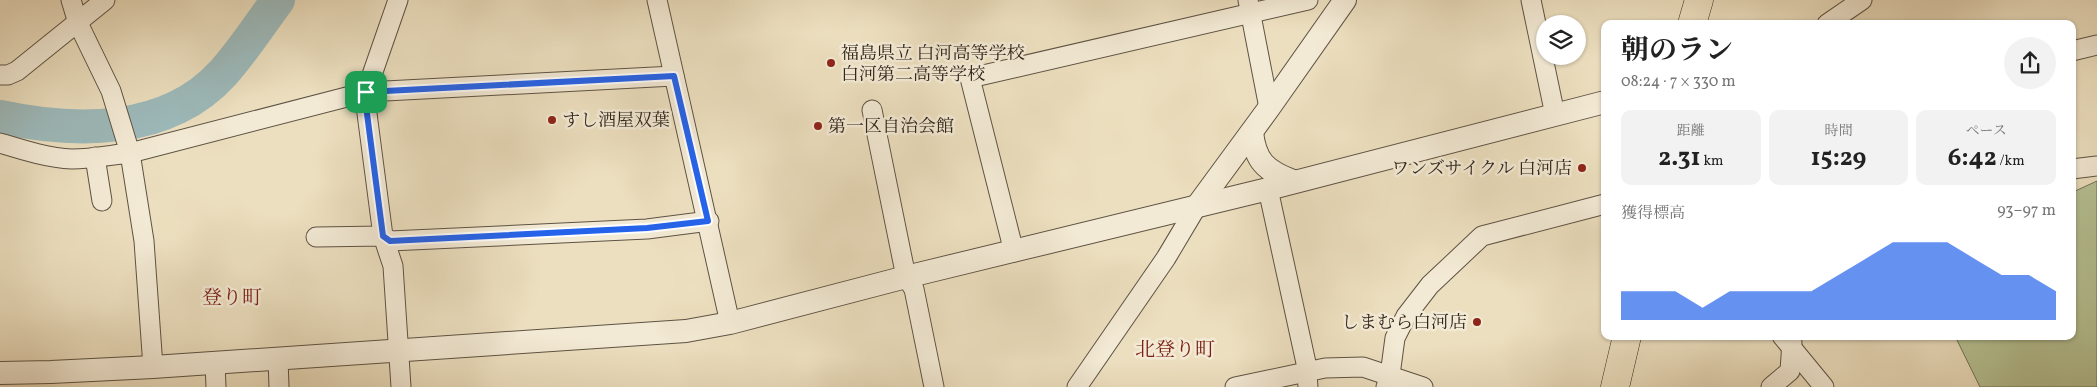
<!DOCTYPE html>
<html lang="ja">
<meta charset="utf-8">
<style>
:root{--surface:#fff;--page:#f2f2f2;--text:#222;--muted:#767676;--accent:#2563eb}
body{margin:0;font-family:Vollkorn,"Noto Serif JP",serif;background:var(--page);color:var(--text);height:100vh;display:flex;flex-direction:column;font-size:19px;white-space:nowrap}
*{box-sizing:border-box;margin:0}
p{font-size:16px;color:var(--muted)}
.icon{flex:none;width:28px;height:28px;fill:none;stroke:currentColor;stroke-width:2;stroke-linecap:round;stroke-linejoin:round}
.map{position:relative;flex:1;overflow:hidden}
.sheet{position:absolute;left:1601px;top:20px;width:475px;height:320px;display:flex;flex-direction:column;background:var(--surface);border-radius:10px;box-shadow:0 1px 4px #0004}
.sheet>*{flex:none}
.controls{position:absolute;left:1536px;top:15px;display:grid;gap:10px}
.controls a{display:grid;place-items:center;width:50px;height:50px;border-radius:50%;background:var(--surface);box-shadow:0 1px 4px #0004;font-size:25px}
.pin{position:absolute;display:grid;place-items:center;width:42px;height:42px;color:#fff;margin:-21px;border-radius:10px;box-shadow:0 2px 8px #0006}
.round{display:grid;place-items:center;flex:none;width:52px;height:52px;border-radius:26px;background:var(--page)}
.head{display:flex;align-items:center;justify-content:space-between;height:85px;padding:0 20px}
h1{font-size:28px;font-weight:700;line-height:38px}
.metrics{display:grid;grid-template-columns:repeat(3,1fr);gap:8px;height:85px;padding:5px 20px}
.metrics div{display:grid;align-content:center;border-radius:10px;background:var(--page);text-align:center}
.metrics b{font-size:25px;font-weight:700}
.metrics small{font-size:14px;font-weight:400}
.metrics p{font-size:14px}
.chart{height:140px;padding:10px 20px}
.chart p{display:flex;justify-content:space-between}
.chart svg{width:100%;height:90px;margin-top:5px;fill:var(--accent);opacity:.7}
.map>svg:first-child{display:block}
.green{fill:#b6c294;stroke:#727358}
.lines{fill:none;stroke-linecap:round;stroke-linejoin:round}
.river{stroke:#9dbabb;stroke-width:34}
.minor-casing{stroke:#5e5344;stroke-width:21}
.tertiary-casing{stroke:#5e5344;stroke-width:24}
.trunk-casing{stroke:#2f241b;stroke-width:29}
.minor{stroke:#f3ead5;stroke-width:19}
.tertiary{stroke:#f3ead5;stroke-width:22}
.trunk{stroke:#ecdfbf;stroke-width:28}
.route-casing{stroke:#fff;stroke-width:10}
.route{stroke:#2563eb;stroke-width:6}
.poi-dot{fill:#8f2418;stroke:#f3ead5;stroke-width:2}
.labels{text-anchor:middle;stroke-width:5;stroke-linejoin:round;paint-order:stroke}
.poi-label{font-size:18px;fill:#2f241b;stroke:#f3ead5;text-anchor:start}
.quarter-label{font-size:20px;fill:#7a1f14;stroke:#f3ead5}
</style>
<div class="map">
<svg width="2097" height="387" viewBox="0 0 2097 387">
<rect width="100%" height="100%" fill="#ecdfbf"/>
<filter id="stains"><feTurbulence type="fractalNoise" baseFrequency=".004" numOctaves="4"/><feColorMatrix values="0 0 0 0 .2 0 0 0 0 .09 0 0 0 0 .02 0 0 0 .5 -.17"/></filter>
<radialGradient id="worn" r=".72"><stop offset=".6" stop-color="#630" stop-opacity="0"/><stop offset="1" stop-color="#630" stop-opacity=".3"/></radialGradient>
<polygon class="green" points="2097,181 2097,387 1980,387 1955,336 2072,336 2073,192"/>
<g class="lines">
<path class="river" d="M0,117C75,133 167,135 223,73C243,51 260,24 278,0"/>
<g class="minor-casing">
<g id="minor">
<polyline points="71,0 78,23 111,91 130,153 144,241 153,367"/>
<polyline points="398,0 366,92 366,106 383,236 390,241 647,229 709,221"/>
<polyline points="657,0 730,323"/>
<polyline points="1248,0 1269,108"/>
<polyline points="1531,0 1555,115"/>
<polyline points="1827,24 1862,0"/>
<polyline points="2072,51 2097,45"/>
<polyline points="0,75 8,75 17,71 105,0"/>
<polyline points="872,110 906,277 914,289 934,387"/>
<path d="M0,143C23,150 48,158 72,159C91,159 111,155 130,153L366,92L674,76"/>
<polyline points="95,157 102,201"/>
<polyline points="2072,169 2097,166"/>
<polyline points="1268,189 1306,363 1308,387"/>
<polyline points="316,237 383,236 393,266 401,387"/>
<polyline points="1014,252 970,78 1308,0"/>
<polyline points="1782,336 1824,387"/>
<polyline points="278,358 279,387"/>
<polyline points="215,362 216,387"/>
<polyline points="1077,387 1166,258 1197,206"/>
<polyline points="1235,387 1325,368 1363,367 1423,387"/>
<polyline points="1386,387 1390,375 1395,338 1406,316 1430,285 1482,236 1605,204"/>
<polyline points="1771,387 1790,371 1792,342"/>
</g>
</g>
<g class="tertiary-casing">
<g id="tertiary">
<path d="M1252,132C1255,161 1266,171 1293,181"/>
<polyline points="1197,206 1269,108 1345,0"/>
<polyline points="0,373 51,372 153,367 686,331 730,323 906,277 1268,189 1605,102"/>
</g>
</g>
<g class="trunk-casing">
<g id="trunk">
<polyline points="1692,24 1699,0"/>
<polyline points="1615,387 1627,336"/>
</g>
</g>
<use href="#minor" class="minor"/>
<use href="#tertiary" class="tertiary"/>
<use href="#trunk" class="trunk"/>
</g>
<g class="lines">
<g class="route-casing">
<polygon id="route" points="674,76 708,221 647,228 390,241 383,236 366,106 366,92"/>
</g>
<use href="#route" class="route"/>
</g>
<g class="poi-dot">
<circle cx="831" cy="63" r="5"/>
<circle cx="552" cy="120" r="5"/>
<circle cx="818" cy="126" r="5"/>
<circle cx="1582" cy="168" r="5"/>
<circle cx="1477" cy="322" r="5"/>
</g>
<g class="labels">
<g class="poi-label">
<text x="841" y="59">福島県立 白河高等学校<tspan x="841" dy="21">白河第二高等学校</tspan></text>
<text x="562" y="126">すし酒屋双葉</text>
<text x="828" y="132">第一区自治会館</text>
<text x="1572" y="174" text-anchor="end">ワンズサイクル 白河店</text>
<text x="1467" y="328" text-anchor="end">しまむら白河店</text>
</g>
<g class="quarter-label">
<text x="232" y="304">登り町</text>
<text x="1175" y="356">北登り町</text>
</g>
</g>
<rect width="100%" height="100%" filter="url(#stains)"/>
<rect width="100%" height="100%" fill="url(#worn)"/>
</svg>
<div class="controls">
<a><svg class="icon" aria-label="layers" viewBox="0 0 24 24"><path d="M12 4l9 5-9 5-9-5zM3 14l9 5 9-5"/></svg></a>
</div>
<div class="pin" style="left:366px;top:92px;background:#1e9e55"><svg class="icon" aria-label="arrive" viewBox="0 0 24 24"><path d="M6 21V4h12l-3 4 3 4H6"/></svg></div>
<section class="sheet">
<div class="head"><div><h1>朝のラン</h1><p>08:24 · 7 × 330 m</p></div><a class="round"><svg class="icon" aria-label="share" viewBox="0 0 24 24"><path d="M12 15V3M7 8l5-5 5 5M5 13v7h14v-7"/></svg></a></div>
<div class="metrics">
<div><p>距離</p><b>2.31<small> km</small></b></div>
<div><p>時間</p><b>15:29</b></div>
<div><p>ペース</p><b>6:42<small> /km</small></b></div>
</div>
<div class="chart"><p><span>獲得標高</span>93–97 m</p>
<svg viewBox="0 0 160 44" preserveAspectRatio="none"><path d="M0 44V30L10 30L20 30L30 38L40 30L50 30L60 30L70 30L80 22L90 14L100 6L110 6L120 6L130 14L140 22L150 22L160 30V44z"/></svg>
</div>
</section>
</div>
